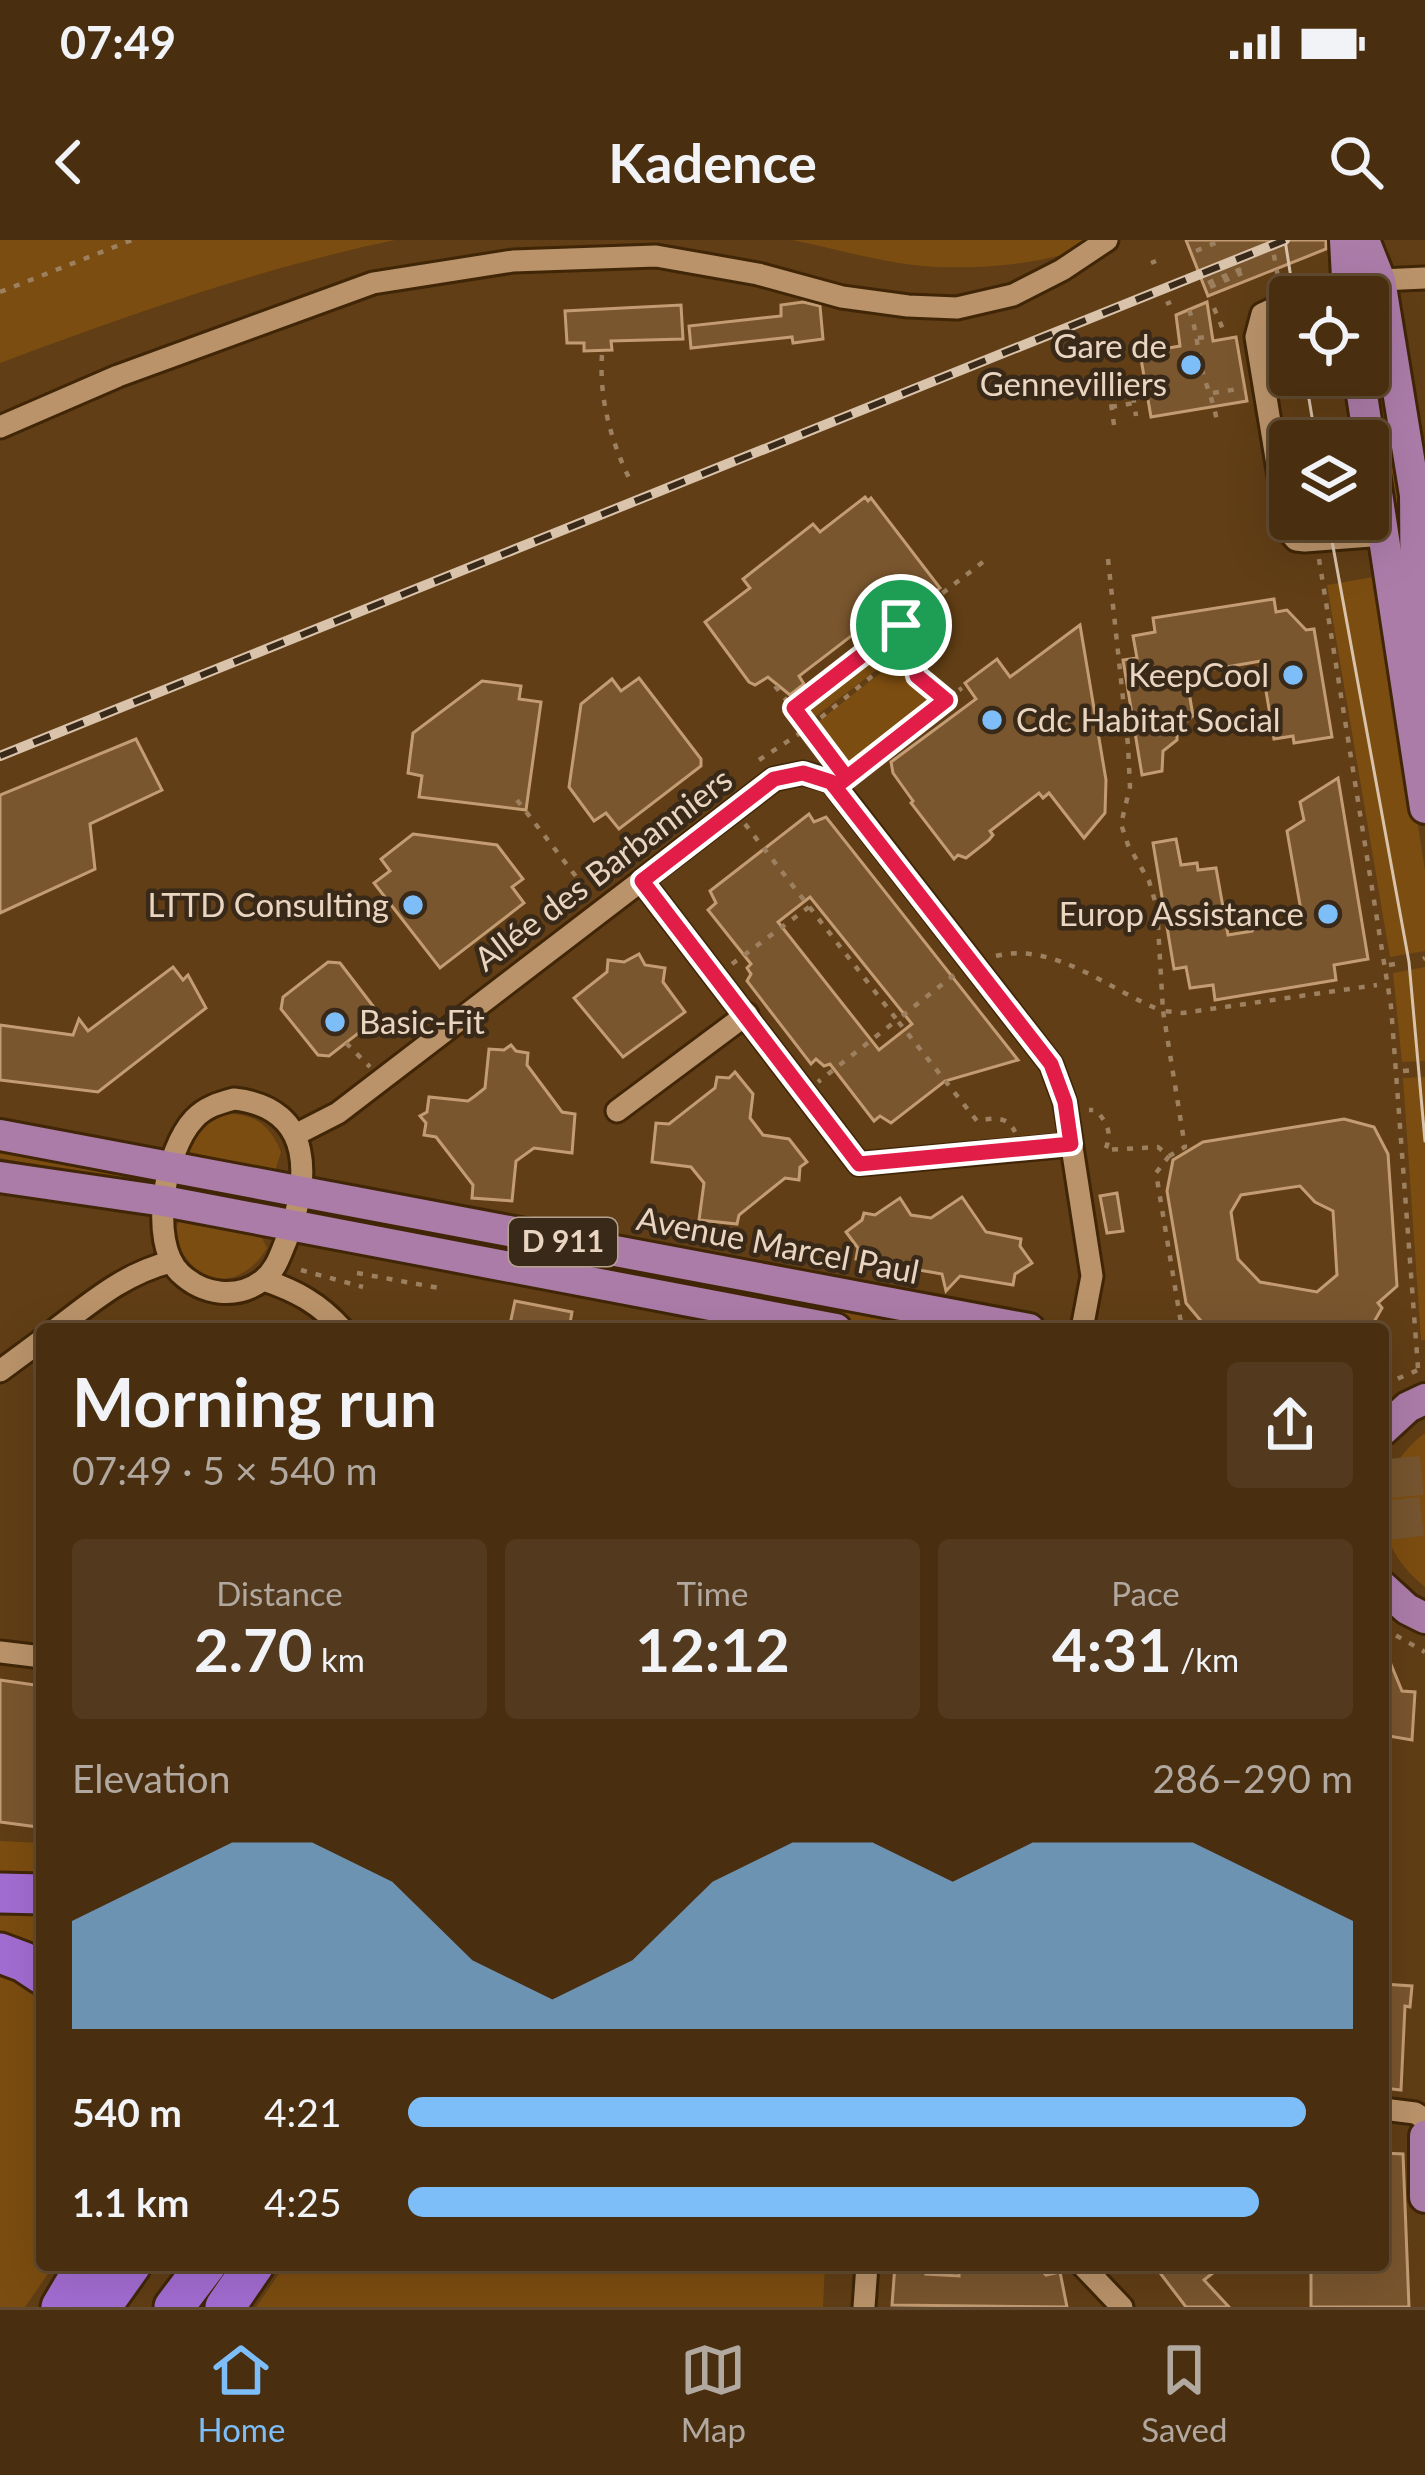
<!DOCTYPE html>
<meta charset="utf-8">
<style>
:root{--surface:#492e10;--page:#533a1e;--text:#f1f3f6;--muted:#b1a89f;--line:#614a30;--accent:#7dbef9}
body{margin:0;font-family:Lato,sans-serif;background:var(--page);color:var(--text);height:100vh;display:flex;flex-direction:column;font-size:45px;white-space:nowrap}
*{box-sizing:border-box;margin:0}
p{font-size:39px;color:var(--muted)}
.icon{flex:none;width:66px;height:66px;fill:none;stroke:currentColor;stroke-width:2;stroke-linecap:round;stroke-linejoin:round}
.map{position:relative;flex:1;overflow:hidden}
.side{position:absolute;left:36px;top:1083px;width:1353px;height:948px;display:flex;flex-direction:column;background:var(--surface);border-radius:12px;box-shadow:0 12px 48px #0002,0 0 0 3px var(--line)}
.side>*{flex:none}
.buttons{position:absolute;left:1269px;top:36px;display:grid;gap:24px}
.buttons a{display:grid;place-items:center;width:120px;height:120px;border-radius:12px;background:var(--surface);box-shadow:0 12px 48px #0002,0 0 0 3px var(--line);font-size:60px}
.pin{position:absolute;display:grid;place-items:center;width:102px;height:102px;color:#fff;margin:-51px;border:6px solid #fff;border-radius:50%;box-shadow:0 3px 12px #0007}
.round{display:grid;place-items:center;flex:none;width:126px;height:126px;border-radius:12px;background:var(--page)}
.summary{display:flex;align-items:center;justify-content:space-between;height:204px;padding:0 36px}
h1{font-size:66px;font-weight:700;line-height:90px}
.stats{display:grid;grid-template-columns:repeat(3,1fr);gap:18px;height:204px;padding:12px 36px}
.stats div{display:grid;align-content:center;border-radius:12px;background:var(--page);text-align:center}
.stats b{font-size:60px;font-weight:700}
.stats small{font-size:33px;font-weight:400}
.stats p{font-size:33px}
.chart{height:336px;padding:24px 36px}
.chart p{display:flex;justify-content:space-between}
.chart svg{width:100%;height:216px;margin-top:12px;fill:var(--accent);opacity:.7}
ul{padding:0 36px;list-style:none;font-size:39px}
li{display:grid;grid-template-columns:192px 144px 1fr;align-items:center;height:90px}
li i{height:30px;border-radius:15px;background:var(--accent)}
.status{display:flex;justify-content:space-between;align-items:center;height:84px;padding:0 60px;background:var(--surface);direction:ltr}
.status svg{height:33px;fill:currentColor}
header{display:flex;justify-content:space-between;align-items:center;height:156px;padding:0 36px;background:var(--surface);font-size:54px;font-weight:700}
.tabs{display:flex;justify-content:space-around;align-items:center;height:168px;border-top:3px solid var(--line);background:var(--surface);font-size:33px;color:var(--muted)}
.tabs a{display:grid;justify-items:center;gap:6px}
.tabs .on{color:var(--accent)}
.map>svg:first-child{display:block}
.green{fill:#7c4d10}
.building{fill:#7a562e;stroke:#c49c73;stroke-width:3;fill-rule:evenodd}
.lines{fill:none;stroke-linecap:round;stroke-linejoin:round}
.highway-tunnel{stroke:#76552f;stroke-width:39;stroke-dasharray:39 20;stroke-linecap:butt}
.minor-casing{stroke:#402607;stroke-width:27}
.major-casing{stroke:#402607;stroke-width:36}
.highway-casing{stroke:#402607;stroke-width:45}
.path{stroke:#9d8060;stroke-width:4.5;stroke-dasharray:6 9;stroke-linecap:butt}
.minor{stroke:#ba936a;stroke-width:21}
.major{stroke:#ac7ca9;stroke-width:30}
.highway{stroke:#a36dd3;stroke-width:39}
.tram{stroke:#d9c3ab;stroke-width:3}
.rail-casing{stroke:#d9c3ab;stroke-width:10}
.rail{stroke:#392919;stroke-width:6;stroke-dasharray:18;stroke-linecap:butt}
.route-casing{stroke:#fff;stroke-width:24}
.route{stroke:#e11d48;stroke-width:15}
.poi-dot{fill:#7dbef9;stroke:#392919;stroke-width:4.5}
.labels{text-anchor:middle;stroke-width:9;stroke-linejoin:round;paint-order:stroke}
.shield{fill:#392919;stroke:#b5a18e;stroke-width:3}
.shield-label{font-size:30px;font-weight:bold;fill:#ead5c0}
.poi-label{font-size:33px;fill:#ead5c0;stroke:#392919;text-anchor:end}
.street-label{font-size:33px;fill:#ead5c0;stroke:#392919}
</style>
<div class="status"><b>07:49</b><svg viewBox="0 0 49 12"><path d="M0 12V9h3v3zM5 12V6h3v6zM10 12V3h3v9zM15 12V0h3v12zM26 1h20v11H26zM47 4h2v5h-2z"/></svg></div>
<header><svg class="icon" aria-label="back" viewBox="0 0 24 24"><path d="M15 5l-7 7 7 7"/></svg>Kadence<svg class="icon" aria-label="search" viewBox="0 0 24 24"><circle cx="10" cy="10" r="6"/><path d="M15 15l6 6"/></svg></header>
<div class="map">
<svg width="1425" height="2067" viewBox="0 0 1425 2067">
<rect width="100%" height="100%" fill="#613e15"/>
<g class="green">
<path d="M0,0H395C261,28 128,75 0,123Z"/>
<path d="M792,0H1099C1056,26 963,31 913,25C873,20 832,8 792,0Z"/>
<polygon points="1368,63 1404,266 1395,273 1391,271 1368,133"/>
<polygon points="1379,336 1425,630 1425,711 1390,717 1327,345"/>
<polygon points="896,394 891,419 811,480 801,467"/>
<path d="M911,409C910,442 918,438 938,456L847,526L814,485Z"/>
<polygon points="1425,727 1425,821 1402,822 1393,733"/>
<polygon points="1425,837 1425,1100 1421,1100 1403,838"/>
<path d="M228,874C256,874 270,886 281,912L275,931L189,912C197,891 206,882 228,874Z"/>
<polygon points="0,908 122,933 121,941 0,918"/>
<polygon points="353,976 948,1089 884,1089 337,983 338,977 352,980"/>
<path d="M179,981L261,996L267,1008C237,1057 187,1044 174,991Z"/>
<path d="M1425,1193V1347C1370,1304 1368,1236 1425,1193Z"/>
<polygon points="0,1601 42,1603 42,1642 0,1639"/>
<polygon points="0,1665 42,1667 42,1718 0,1699"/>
<polygon points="0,1734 24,1744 42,1760 42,2025 54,2025 25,2067 0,2067"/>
<polygon points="285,2025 825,2025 823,2067 256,2067"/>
</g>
<g class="building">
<polygon points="1186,0 1326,0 1326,9 1208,56"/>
<polygon points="803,62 820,66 823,99 793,103 792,97 691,108 689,86 781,76 781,65"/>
<polygon points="1207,62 1213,101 1236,97 1247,161 1151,177 1140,113 1180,106 1176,75"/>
<polygon points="681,65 683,99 611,101 612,110 584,111 584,103 567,103 565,71"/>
<polygon points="865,257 868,261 871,258 940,348 908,373 898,360 799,436 804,444 790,455 768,437 755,445 749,442 705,382 750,348 743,339 813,284 820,292"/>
<polygon points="1274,359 1276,372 1287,370 1306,390 1314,389 1332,497 1294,503 1293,496 1274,499 1261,421 1186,434 1193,476 1177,489 1177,500 1163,511 1162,531 1142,535 1123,420 1137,418 1133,396 1155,392 1153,378"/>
<polygon points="1080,385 1106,540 1105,573 1084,598 1049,553 1043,558 1039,553 990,591 993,595 989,600 966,618 958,615 954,619 911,563 913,561 893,533 891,522 976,459 965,443 997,419 1010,437"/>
<polygon points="639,438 701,519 701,526 619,589 606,573 594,581 569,547 581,464 612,439 621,451"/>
<polygon points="482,441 521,446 519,459 541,462 526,570 419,557 422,536 408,533 413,493"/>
<polygon points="136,499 162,550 90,584 95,629 0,673 0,555"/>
<polygon points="1338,538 1368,719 1334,725 1336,740 1215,760 1213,745 1190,748 1186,727 1174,729 1153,603 1176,599 1181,625 1197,623 1198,630 1216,628 1228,695 1252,691 1263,677 1279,687 1303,682 1287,591 1304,580 1300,562"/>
<path d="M809,574L814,582L826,577L1018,820L945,841L891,883L880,876L874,881L830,824L824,826L816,819L811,824L747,741L751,734L747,728L751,724L708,670L716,663L710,651ZM810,657L912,784L879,810L778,682Z"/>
<polygon points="413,594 497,605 523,639 512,647 524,663 440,728 374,643 390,631 381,619"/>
<polygon points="639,714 645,725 665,728 663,742 685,772 623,817 574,758 607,732 608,720 624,722"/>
<polygon points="328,722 340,723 376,770 374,781 329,816 318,815 281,769 283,757"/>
<polygon points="173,727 183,740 188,735 206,768 98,852 0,840 0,785 73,795 79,779 88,791"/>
<polygon points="511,805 516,811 528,813 527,825 562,872 575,874 572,913 534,908 516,921 512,961 472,958 473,945 436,897 424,895 426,883 420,876 427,872 429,857 468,861 475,856 485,848 489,809 504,810"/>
<polygon points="735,832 753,854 750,878 763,895 789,899 807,922 800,927 799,940 785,938 739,975 737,984 699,980 704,943 691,927 652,922 656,883 669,884 715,848 717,837 729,838"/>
<path d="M1344,879L1374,887L1388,914L1397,1046L1378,1063L1382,1068L1370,1089L1206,1087L1186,1063L1167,951L1173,920L1203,902ZM1300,946L1315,962L1333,971L1337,1035L1317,1052L1260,1042L1238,1019L1231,972L1241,955Z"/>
<polygon points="1117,953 1123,991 1107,993 1100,956"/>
<polygon points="962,957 986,992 1021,999 1020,1006 1032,1023 1015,1034 1013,1045 960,1036 946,1051 942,1034 856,1019 858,1008 846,992 862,980 864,973 875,975 900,958 911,975 931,978"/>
<polygon points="515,1061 572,1072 569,1089 509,1089"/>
<polygon points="1383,1405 1402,1451 1415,1452 1412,1500 1383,1495"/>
<polygon points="0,1440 42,1446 42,1555 38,1587 0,1582"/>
<polygon points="1383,1744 1412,1746 1410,1767 1405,1766 1401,1850 1383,1848"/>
<polygon points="1383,1913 1403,1914 1409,2067 1311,2067 1311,2025 1383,2025"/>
<polygon points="895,2025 927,2025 926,2034 959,2036 959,2025 1036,2025 1046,2035 1060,2032 1067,2067 892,2065"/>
<polygon points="1154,2025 1223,2025 1204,2040 1229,2067 1186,2067"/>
</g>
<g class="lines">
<g class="highway-tunnel">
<polyline points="1383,1239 1425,1235"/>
<polyline points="1383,1281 1425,1276"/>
</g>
<g class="minor-casing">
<g id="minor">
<polyline points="1380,40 1425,38"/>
<polyline points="1299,57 1347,47"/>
<polyline points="1290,61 1262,74 1256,97 1288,291 1296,300 1305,301 1384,295"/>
<polyline points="0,187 118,136 373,43 513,21 656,16 758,34 842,57 908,66 957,68 1013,55 1062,30 1107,0"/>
<polyline points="642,641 859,924 1071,905"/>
<path d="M234,859C316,868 310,941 286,1001C280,1015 276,1030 263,1040C237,1060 203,1055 180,1033C148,1001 165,910 194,879C205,867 219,863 234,859Z"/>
<polyline points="617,871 747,774"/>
<polyline points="295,895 338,873 774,539 803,533 831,541 1051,824 1065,862 1092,1036 1082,1089"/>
<path d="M264,1040C296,1051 319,1063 342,1089"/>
<path d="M56,1089C93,1061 124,1034 170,1022"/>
<polyline points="0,1131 42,1100"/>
<polyline points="0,1412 42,1417"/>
<polyline points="1383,1869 1415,1873 1425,1879"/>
<polyline points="1082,2025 1122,2067"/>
<polyline points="864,2067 867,2025"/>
</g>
</g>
<g class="major-casing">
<g id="major">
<polyline points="1345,0 1348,57"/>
<polyline points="1364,0 1380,40 1415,255 1416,390 1425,455"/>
<polyline points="1359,135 1425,568"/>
<polyline points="0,895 1029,1089"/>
<polyline points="0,937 164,961 836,1089"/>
<polyline points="1383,1190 1408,1167 1425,1159"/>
<polyline points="1383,1347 1407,1369 1425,1378"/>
<polyline points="1425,1896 1425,1957"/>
</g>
</g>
<g class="highway-casing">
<g id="highway">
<polyline points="0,1653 42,1654"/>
<polyline points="0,1713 24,1722 42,1734"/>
<polyline points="61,2067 86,2025"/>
<polyline points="101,2067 131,2025"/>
<polyline points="174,2067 206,2025"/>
<polyline points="225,2067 254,2025"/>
</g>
</g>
<g class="path">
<polyline points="1271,0 1279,42"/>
<polyline points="1196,11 1222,0"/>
<polyline points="1151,23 1156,21"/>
<polyline points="1208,43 1241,29"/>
<polyline points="1210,47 1242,33"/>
<polyline points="0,52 132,0"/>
<polyline points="1166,64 1171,62"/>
<polyline points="1214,68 1225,94"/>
<path d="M1189,70C1198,92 1197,114 1204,137C1209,153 1215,166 1217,183"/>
<polyline points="1198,98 1212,96"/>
<path d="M602,115C599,159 611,201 630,240"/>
<polyline points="1131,142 1136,176"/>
<polyline points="1213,153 1244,148"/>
<polyline points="1111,167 1134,163"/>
<polyline points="1114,185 1110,156 1132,152"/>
<polyline points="1108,319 1128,505 1130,547 1121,584 1128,605 1149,641 1157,668 1163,771 1183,773 1377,745"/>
<polyline points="1319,319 1391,766 1418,1128"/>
<polyline points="775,446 834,520"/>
<polyline points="947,459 962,448"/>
<polyline points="794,468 899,387"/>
<polyline points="759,520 808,488 892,420 901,385 983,322"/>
<polyline points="849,534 947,459 917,436 912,406 892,420"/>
<polyline points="517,560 588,652"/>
<polyline points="745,584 897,780 818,842"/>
<path d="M996,716C1056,701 1111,752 1163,771L1185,907L1169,916L1158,907L1105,910C1113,893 1107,883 1096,870H1089"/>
<polyline points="1423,719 1425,718"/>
<polyline points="732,724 809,667"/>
<polyline points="1389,725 1401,723"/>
<path d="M954,735L897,780L977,881C994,878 1007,875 1015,892"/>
<polyline points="346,803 370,827"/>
<polyline points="1403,831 1413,830"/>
<polyline points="1169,916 1156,933 1182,1089"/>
<polyline points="301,1030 363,1047"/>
<polyline points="357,1033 439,1048"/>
<polyline points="1383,1137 1397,1139 1425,1127"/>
<polyline points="1383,1388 1425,1412"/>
</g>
<use href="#minor" class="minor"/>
<use href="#major" class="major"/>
<use href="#highway" class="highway"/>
<g class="tram">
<polyline points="1285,0 1294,57"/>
<polyline points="1305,135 1316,201"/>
<polyline points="1328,279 1409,722 1425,901"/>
</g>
<g class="rail-casing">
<polyline id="rail" points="0,516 1285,0"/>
</g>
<use href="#rail" class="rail"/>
</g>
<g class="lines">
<g class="route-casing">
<polyline id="route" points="901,385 794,468 846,537 835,547 831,542 803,533 774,539 642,641 859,924 1071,904 1065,862 1051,824 835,547 946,460 917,436 912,406 892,420 901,385"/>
</g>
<use href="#route" class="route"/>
</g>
<g class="poi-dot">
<circle cx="1191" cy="125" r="12"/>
<circle cx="1293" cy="435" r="12"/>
<circle cx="992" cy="480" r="12"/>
<circle cx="413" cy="665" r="12"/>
<circle cx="1328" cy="674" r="12"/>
<circle cx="335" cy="782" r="12"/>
</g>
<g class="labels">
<rect class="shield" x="509" y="978" width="108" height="48" rx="9"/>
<g class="shield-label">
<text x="563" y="1012">D 911</text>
</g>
<g class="poi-label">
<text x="1167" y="118">Gare de<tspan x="1167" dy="38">Gennevilliers</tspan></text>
<text x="1269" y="447">KeepCool</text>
<text x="1016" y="492" text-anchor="start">Cdc Habitat Social</text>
<text x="389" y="677">LTTD Consulting</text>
<text x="1304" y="686">Europ Assistance</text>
<text x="359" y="794" text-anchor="start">Basic-Fit</text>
</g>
<g class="street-label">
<text transform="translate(603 629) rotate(-37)" y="12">Allée des Barbanniers</text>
<text transform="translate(778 1005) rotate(11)" y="12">Avenue Marcel Paul</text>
</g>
</g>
</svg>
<div class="buttons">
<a><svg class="icon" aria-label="locate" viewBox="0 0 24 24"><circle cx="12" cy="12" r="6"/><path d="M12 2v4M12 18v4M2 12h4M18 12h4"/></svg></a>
<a><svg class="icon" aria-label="layers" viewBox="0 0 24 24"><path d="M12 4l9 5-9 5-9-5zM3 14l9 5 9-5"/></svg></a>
</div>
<div class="pin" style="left:901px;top:385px;background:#1e9e55"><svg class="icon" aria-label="arrive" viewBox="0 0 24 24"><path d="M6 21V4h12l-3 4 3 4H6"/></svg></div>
<section class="side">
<div class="summary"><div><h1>Morning run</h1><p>07:49 · 5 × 540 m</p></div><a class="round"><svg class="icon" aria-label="share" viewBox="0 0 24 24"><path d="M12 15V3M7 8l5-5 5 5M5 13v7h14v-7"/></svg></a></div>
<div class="stats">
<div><p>Distance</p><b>2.70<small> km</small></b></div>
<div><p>Time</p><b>12:12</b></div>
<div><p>Pace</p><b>4:31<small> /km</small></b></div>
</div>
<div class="chart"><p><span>Elevation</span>286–290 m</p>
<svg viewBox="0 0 160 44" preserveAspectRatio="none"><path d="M0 44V22L10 14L20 6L30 6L40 14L50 30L60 38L70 30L80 14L90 6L100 6L110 14L120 6L130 6L140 6L150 14L160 22V44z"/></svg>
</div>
<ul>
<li><b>540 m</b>4:21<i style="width:95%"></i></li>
<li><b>1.1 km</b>4:25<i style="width:90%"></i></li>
</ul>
</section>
</div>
<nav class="tabs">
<a class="on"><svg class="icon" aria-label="home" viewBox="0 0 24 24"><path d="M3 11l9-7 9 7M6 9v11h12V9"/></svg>Home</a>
<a><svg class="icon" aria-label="map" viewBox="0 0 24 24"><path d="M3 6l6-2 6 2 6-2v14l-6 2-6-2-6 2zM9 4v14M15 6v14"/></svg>Map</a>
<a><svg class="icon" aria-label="saved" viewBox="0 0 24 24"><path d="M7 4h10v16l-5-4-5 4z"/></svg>Saved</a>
</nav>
